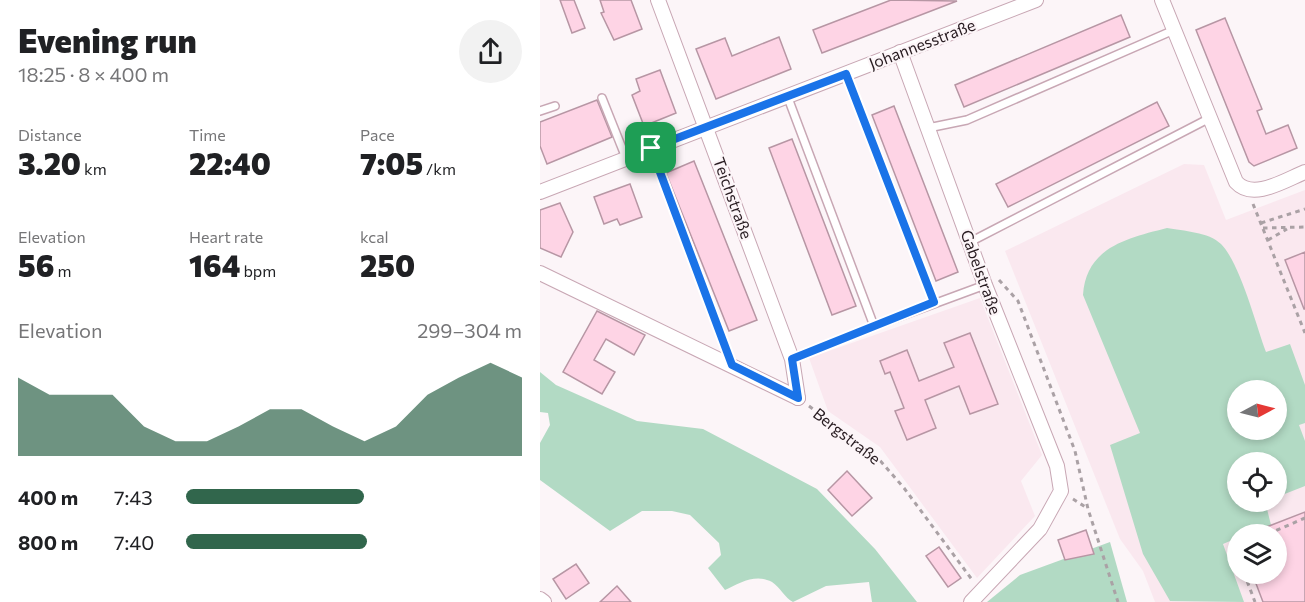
<!DOCTYPE html>
<meta charset="utf-8">
<style>
:root{--surface:#fff;--page:#f2f2f2;--text:#202124;--muted:#757577;--accent:#31664c}
body{margin:0;font-family:Commissioner,sans-serif;background:var(--page);color:var(--text);height:100vh;display:flex;flex-direction:column;font-size:22px;white-space:nowrap}
*{box-sizing:border-box;margin:0}
p{font-size:20px;color:var(--muted)}
.icon{flex:none;width:33px;height:33px;fill:none;stroke:currentColor;stroke-width:2;stroke-linecap:round;stroke-linejoin:round}
.map{position:relative;flex:1;overflow:hidden}
.panel{display:flex;flex-direction:column;background:var(--surface);width:540px}
.panel>*{flex:none}
.needle{width:39px;rotate:83deg}
.fabs{position:absolute;left:687px;top:380px;display:grid;gap:12px}
.fabs a{display:grid;place-items:center;width:60px;height:60px;border-radius:50%;background:var(--surface);box-shadow:0 3px 9px #0003;font-size:30px}
.pin{position:absolute;display:grid;place-items:center;width:51px;height:51px;color:#fff;margin:-26px;border-radius:12px;box-shadow:0 3px 9px #0006}
.round{display:grid;place-items:center;flex:none;width:63px;height:63px;border-radius:32px;background:var(--page)}
.headline{display:flex;align-items:center;justify-content:space-between;height:102px;padding:0 18px}
h1{font-size:33px;font-weight:800;line-height:45px}
.metrics{display:grid;grid-template-columns:repeat(3,1fr);gap:9px;height:102px;padding:6px 18px}
.metrics div{display:grid;align-content:center}
.metrics b{font-size:30px;font-weight:800}
.metrics small{font-size:16px;font-weight:400}
.metrics p{font-size:16px}
.chart{height:168px;padding:12px 18px}
.chart p{display:flex;justify-content:space-between}
.chart svg{width:100%;height:108px;margin-top:6px;fill:var(--accent);opacity:.7}
ul{padding:0 18px;list-style:none;font-size:20px}
li{display:grid;grid-template-columns:96px 72px 1fr;align-items:center;height:45px}
li i{height:15px;border-radius:8px;background:var(--accent)}
main{display:flex;flex:1;min-height:0}
.map>svg:first-child{display:block}
.built{fill:#fae8ef;fill-rule:evenodd}
.green{fill:#b2dac4;fill-rule:evenodd}
.building{fill:#fed4e5;stroke:#b796a4;stroke-width:1.5}
.lines{fill:none;stroke-linecap:round;stroke-linejoin:round}
.lane-casing{stroke:#c8a7b4;stroke-width:10}
.street-casing{stroke:#c8a7b4;stroke-width:16}
.path{stroke:#aaa1a5;stroke-width:3;stroke-dasharray:4.5 4.5;stroke-linecap:butt}
.lane{stroke:#fff;stroke-width:7}
.street{stroke:#fff;stroke-width:14}
.route-casing{stroke:#fff;stroke-width:12}
.route{stroke:#1a73e8;stroke-width:8}
.labels{text-anchor:middle;stroke-width:4.5;stroke-linejoin:round;paint-order:stroke}
.street-label{font-size:16px;fill:#271b20;stroke:#fcf5f8}
</style>
<main>
<section class="panel">
<div class="headline"><div><h1>Evening run</h1><p>18:25 · 8 × 400 m</p></div><a class="round"><svg class="icon" aria-label="share" viewBox="0 0 24 24"><path d="M12 15V3M7 8l5-5 5 5M5 13v7h14v-7"/></svg></a></div>
<div class="metrics">
<div><p>Distance</p><b>3.20<small> km</small></b></div>
<div><p>Time</p><b>22:40</b></div>
<div><p>Pace</p><b>7:05<small> /km</small></b></div>
</div>
<div class="metrics">
<div><p>Elevation</p><b>56<small> m</small></b></div>
<div><p>Heart rate</p><b>164<small> bpm</small></b></div>
<div><p>kcal</p><b>250</b></div>
</div>
<div class="chart"><p><span>Elevation</span>299–304 m</p>
<svg viewBox="0 0 160 44" preserveAspectRatio="none"><path d="M0 44V12L10 19L20 19L30 19L40 32L50 38L60 38L70 32L80 25L90 25L100 32L110 38L120 32L130 19L140 12L150 6L160 12V44z"/></svg>
</div>
<ul>
<li><b>400 m</b>7:43<i style="width:53%"></i></li>
<li><b>800 m</b>7:40<i style="width:54%"></i></li>
</ul>
</section>
<div class="map">
<svg width="765" height="602" viewBox="0 0 765 602">
<rect width="100%" height="100%" fill="#fcf5f8"/>
<g class="built">
<path d="M644,164L664,165L686,220L765,190V602H615L603,571L580,539L465,251ZM698,390H736V429H698ZM698,462H736V501H698ZM698,534H736V573H698Z"/>
<polygon points="440,298 502,455 481,481 495,516 437,578 340,447 288,411 269,358"/>
</g>
<g class="green">
<path d="M627,228C643,231 669,232 681,244C700,263 716,325 726,352L750,344L765,385V423L759,425L765,441V486L737,497L736,462H698V501H725L731,525L708,534H698L697,538L683,544L704,602L630,601L603,554L570,445L600,433L543,295C546,247 588,238 627,228ZM698,390H736V429H698Z"/>
<path d="M0,372L16,385L97,421L163,429L277,489L335,549L377,602H332L329,582L286,586L253,602C245,598 240,587 232,582C216,573 199,583 185,590L168,568L181,555L179,543L150,515L132,511H102L70,531L0,480V443L10,425L8,413L0,412Z"/>
<polygon points="570,542 587,602 447,602 480,575"/>
</g>
<g class="building">
<polygon points="20,0 34,0 45,28 32,33"/>
<polygon points="60,0 91,0 102,29 74,40 61,13 64,12"/>
<polygon points="351,0 417,1 282,53 273,30"/>
<polygon points="581,15 590,37 424,107 415,85"/>
<polygon points="685,18 722,109 717,111 726,134 748,125 757,148 714,166 709,162 656,30"/>
<polygon points="239,37 251,69 176,99 156,49 185,38 192,56"/>
<polygon points="120,70 136,113 104,126 92,95 100,91 96,79"/>
<polygon points="57,100 72,137 7,164 0,146 0,122"/>
<polygon points="617,102 629,126 468,207 456,184"/>
<polygon points="354,106 418,272 396,281 332,115"/>
<polygon points="252,139 316,306 292,315 229,148"/>
<polygon points="154,161 217,320 189,331 126,173"/>
<polygon points="90,184 102,217 80,225 77,219 64,224 54,197"/>
<polygon points="20,203 33,232 21,257 0,248 0,210"/>
<polygon points="765,252 765,309 764,309 745,260"/>
<polygon points="57,311 105,335 94,355 66,339 54,360 75,372 62,394 23,372"/>
<polygon points="430,333 458,404 430,414 419,386 385,400 396,428 367,440 355,411 364,408 350,372 345,374 340,361 367,350 379,381 414,367 404,343"/>
<polygon points="307,471 332,498 312,516 288,490"/>
<polygon points="765,512 765,602 723,602 712,573 736,573 736,534 711,533"/>
<polygon points="546,530 554,554 525,560 518,540"/>
<polygon points="399,547 421,578 408,587 386,556"/>
<polygon points="36,564 49,583 26,599 13,579"/>
<polygon points="77,586 91,602 60,602"/>
</g>
<g class="lines">
<g class="lane-casing">
<g id="lane">
<polyline points="62,98 86,158"/>
<polyline points="248,98 334,326 445,285"/>
<polyline points="318,106 394,302"/>
<polyline points="0,111 15,106"/>
<polyline points="388,128 427,120 634,30"/>
<polyline points="430,242 668,119"/>
</g>
</g>
<g class="street-casing">
<g id="street">
<polyline points="118,0 252,359 258,398"/>
<path d="M622,0L696,182C713,201 745,180 765,172"/>
<polyline points="360,52 445,285 517,466 521,491 500,529 431,602"/>
<polyline points="0,192 496,0"/>
<polyline points="0,273 258,398"/>
<polyline points="0,599 4,602"/>
</g>
</g>
<g class="path">
<polyline points="116,162 185,346"/>
<polyline points="713,204 765,333"/>
<polyline points="721,223 765,209"/>
<polyline points="723,228 765,227"/>
<polyline points="728,240 747,229"/>
<polyline points="459,280 478,301 535,451 548,509 578,602"/>
<polyline points="266,353 324,330"/>
<polyline points="269,406 337,457 364,488 433,581"/>
<polyline points="533,499 547,508"/>
<polyline points="728,534 765,518"/>
<polyline points="698,547 695,548 698,556"/>
<polyline points="704,573 715,602"/>
</g>
<use href="#lane" class="lane"/>
<use href="#street" class="street"/>
</g>
<g class="lines">
<g class="route-casing">
<polygon id="route" points="306,74 394,302 252,359 258,398 192,365 111,148"/>
</g>
<use href="#route" class="route"/>
</g>
<g class="labels">
<g class="street-label">
<text transform="translate(382 44) rotate(-21)" y="6">Johannesstraße</text>
<text transform="translate(193 198) rotate(70)" y="6">Teichstraße</text>
<text transform="translate(441 272) rotate(70)" y="6">Gabelstraße</text>
<text transform="translate(307 436) rotate(38)" y="6">Bergstraße</text>
</g>
</g>
</svg>
<div class="fabs">
<a><svg class="needle" viewBox="-14 -14 28 28"><path d="M0-13l5 13h-10z" fill="#e53935"/><path d="M0 13l5-13h-10z" fill="#757577"/></svg></a>
<a><svg class="icon" aria-label="locate" viewBox="0 0 24 24"><circle cx="12" cy="12" r="6"/><path d="M12 2v4M12 18v4M2 12h4M18 12h4"/></svg></a>
<a><svg class="icon" aria-label="layers" viewBox="0 0 24 24"><path d="M12 4l9 5-9 5-9-5zM3 14l9 5 9-5"/></svg></a>
</div>
<div class="pin" style="left:111px;top:148px;background:#1e9e55"><svg class="icon" aria-label="arrive" viewBox="0 0 24 24"><path d="M6 21V4h12l-3 4 3 4H6"/></svg></div>
</div>
</main>
